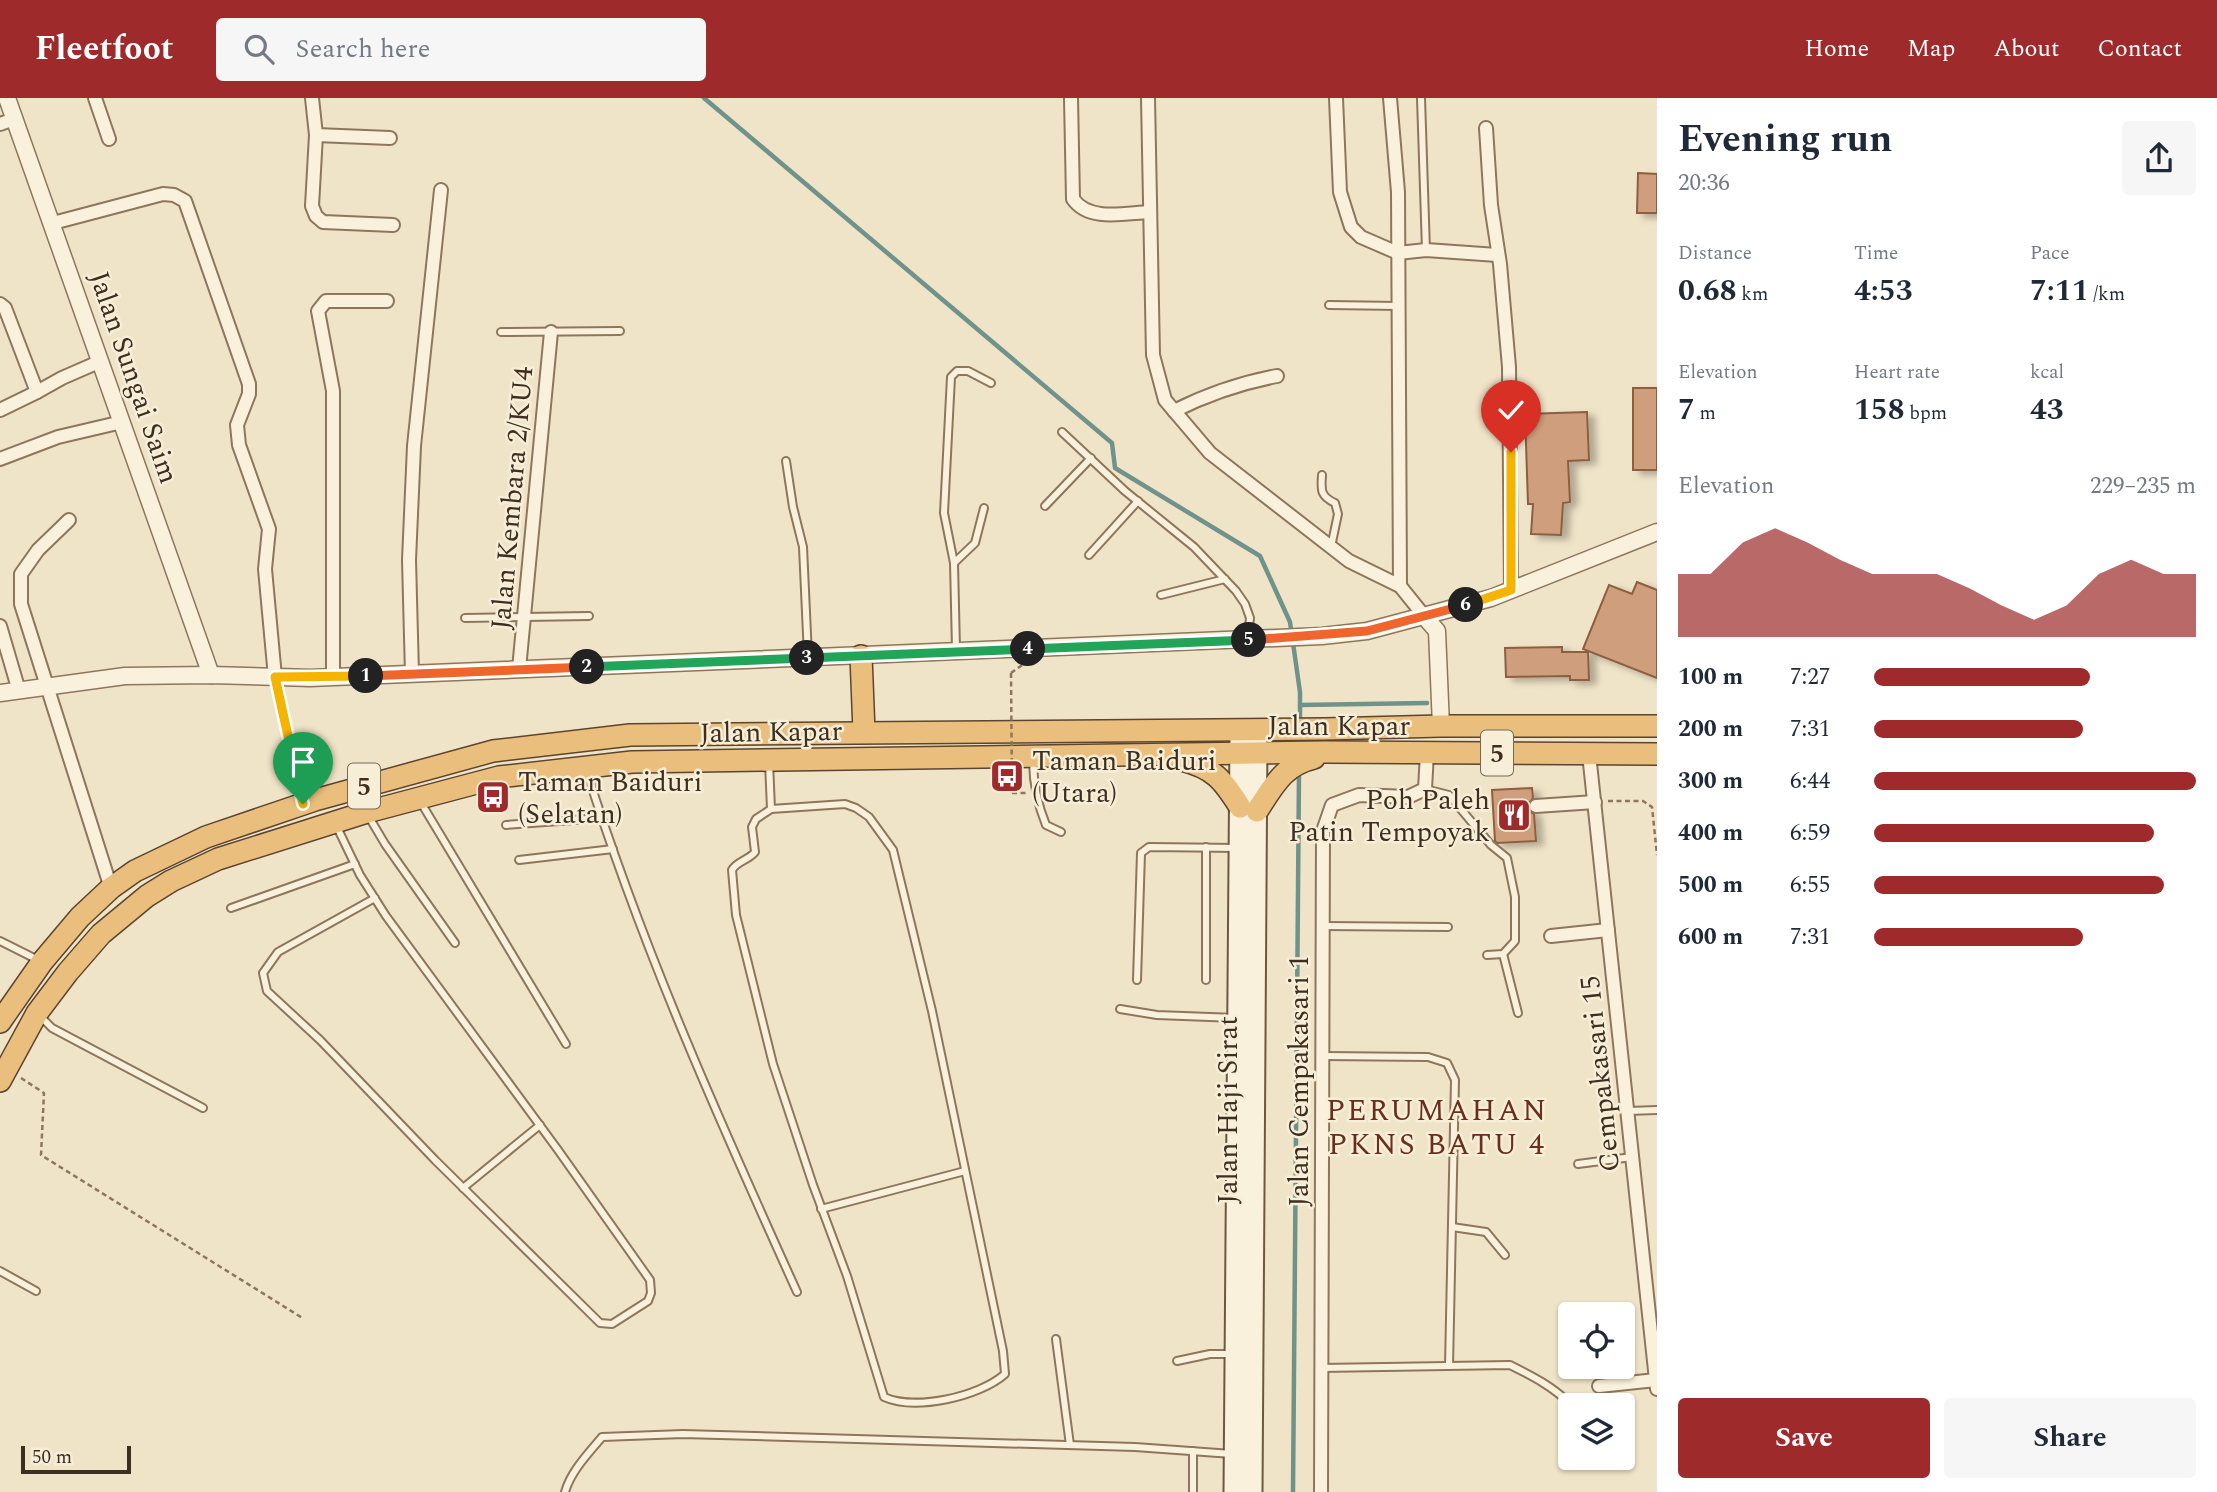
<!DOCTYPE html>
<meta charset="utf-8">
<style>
:root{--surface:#fff;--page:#f6f6f7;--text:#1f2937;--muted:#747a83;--accent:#9e2a2b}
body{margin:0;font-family:Spectral,serif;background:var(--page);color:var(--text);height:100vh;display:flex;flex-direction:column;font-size:26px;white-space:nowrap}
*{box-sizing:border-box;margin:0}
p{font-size:23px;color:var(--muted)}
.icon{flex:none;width:38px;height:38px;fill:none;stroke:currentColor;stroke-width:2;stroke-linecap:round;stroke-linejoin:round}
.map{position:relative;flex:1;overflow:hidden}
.side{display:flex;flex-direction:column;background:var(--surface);width:560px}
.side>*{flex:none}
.controls{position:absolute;left:1558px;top:1204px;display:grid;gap:14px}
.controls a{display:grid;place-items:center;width:77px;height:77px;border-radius:7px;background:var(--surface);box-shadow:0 2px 5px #0004;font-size:35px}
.scale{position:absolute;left:21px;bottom:18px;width:110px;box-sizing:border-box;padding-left:7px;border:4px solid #3d2e20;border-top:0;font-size:19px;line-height:24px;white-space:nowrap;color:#3d2e20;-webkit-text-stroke:5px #f7eed8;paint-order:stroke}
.pin{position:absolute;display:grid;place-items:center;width:60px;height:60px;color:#fff;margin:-72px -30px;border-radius:50% 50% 50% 0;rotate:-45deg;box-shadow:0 0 7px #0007}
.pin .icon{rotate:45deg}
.km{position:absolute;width:35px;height:35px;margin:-18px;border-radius:50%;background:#222;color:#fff;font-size:19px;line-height:35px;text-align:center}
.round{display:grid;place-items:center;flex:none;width:74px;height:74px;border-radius:7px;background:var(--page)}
.overview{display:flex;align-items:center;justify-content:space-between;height:119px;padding:0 21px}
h1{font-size:38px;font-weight:700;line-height:52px}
.figures{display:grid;grid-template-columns:repeat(3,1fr);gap:10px;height:119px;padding:7px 21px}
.figures div{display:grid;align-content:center}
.figures b{font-size:30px;font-weight:700}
.figures small{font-size:19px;font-weight:400}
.figures p{font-size:19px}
.chart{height:196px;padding:14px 21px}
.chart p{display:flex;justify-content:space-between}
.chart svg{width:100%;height:126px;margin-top:7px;fill:var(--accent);opacity:.7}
.primary-button{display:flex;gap:14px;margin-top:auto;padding:14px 21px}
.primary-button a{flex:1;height:80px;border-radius:7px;background:var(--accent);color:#fff;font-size:28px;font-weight:700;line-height:80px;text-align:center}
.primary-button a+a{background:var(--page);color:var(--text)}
ul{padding:0 21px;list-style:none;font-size:23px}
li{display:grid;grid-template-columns:112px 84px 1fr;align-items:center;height:52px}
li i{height:18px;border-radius:9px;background:var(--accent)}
header{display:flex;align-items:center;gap:42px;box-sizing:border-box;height:98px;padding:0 35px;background:var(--accent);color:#fff}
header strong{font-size:33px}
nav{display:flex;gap:38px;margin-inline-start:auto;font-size:24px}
.search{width:490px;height:63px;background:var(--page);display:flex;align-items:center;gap:18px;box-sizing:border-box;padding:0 24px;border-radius:7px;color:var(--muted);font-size:26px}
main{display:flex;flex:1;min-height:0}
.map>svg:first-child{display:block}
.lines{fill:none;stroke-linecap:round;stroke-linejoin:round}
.stream{stroke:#6f938a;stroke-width:4.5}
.building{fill:#cf9f7d;stroke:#8d5f41;stroke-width:2;filter:url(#shadow)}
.service-casing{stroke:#8d765c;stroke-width:10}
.minor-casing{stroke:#8d765c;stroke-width:16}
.tertiary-casing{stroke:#8d765c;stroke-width:19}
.secondary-casing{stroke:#6f573f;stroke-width:23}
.trunk-casing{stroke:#5b4430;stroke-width:24}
.path{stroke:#8d765c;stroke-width:2.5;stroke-dasharray:5 3.5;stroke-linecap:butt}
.service{stroke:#faf1dc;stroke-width:6}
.minor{stroke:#faf1dc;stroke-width:12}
.tertiary{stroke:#faf1dc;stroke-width:16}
.secondary{stroke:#faf1dc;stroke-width:19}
.trunk{stroke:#eabe7c;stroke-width:21}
.path-bridge{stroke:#8d765c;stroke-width:2.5;stroke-dasharray:5 3.5;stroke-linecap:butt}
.split-1-casing{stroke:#fff;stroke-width:14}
.split-2-casing{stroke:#fff;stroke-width:14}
.split-3-casing{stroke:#fff;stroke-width:14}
.split-4-casing{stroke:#fff;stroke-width:14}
.split-5-casing{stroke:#fff;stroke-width:14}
.split-6-casing{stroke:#fff;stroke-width:14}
.split-7-casing{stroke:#fff;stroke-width:14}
.split-1{stroke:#f5b400;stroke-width:9}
.split-2{stroke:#f0652b;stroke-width:9}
.split-3{stroke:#22a559;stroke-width:9}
.split-4{stroke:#22a559;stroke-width:9}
.split-5{stroke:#22a559;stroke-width:9}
.split-6{stroke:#f0652b;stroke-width:9}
.split-7{stroke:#f5b400;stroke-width:9}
.labels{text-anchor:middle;stroke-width:5;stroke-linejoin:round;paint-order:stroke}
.shield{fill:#f7eed8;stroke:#756857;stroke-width:2}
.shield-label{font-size:26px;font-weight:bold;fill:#3d2e20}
.street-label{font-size:28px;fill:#3d2e20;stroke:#f7eed8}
.poi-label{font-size:28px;fill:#3d2e20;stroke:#f7eed8;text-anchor:start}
.neighbourhood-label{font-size:30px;letter-spacing:2px;fill:#6b2e1e;stroke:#f7eed8}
</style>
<header>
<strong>Fleetfoot</strong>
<div class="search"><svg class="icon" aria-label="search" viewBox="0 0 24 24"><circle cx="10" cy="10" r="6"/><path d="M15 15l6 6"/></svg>Search here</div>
<nav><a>Home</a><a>Map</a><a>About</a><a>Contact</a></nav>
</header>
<main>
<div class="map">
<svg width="1657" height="1394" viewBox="0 0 1657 1394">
<defs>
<filter id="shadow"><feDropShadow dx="7" dy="4" stdDeviation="3.5" flood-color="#0004"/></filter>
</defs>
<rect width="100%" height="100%" fill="#f0e4c8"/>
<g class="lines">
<g class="stream">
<polyline points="704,0 1112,345 1115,370 1260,458 1290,524 1300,594 1300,624"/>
<polyline points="1300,607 1427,605"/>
<polyline points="1293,1394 1299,674"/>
</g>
</g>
<g class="building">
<polygon points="1638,75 1657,76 1657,115 1637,115"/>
<rect x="1633" y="290" width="24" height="82"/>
<polygon points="1587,314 1589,362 1568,363 1570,404 1563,405 1561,437 1531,436 1533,406 1528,406 1525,316"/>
<polygon points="1637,484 1657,492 1657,580 1583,551 1609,487 1632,496"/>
<polygon points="1562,549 1562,554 1588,554 1589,582 1570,582 1570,578 1506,579 1505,550"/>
<polygon points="1532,690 1533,700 1527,708 1529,713 1534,716 1536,743 1497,745 1495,743 1492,692"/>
</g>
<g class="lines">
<g class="service-casing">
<g id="service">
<polyline points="1421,0 1426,152"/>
<polyline points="1329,207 1399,208"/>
<polyline points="501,234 620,233"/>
<polyline points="1062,334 1125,393 1194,449 1236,493 1245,506 1250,520 1248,539"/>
<polyline points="786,363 793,409 803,449 808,558"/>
<path d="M1322,377C1321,392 1320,398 1335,405L1338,416L1331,449"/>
<polyline points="1045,408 1091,360"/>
<polyline points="1089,457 1138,403"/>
<polyline points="954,465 975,445 984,410"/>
<polyline points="1161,497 1225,481"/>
<polyline points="465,520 589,518"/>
<polyline points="956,551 954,465 944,415 951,279 957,273 968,273 991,285"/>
<polyline points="286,632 302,701"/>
<path d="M1033,661C1033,685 1037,705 1046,727L1061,734"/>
<polyline points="769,664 771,711"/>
<path d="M586,671C642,850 720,1024 797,1194"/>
<polyline points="1425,691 1449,697 1491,747 1507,760 1515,799 1515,843 1503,856 1487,857"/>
<polyline points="420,703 566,946"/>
<path d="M845,706L856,710L869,719L893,752L932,913L1003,1253L1005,1276C979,1299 915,1313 884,1299L847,1178L813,1087L773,966L736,817L732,772C737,763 749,762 755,754L752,729L756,721L771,711Z"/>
<polyline points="369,719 385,746 455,845"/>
<polyline points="336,727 360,777 386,818 558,1052 650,1182 651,1195 648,1203 612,1226 600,1225 435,1062 320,942 267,893 263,875 278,854 375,800"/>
<polyline points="506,727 601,720"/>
<polyline points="519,762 613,751"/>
<polyline points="231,810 355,766"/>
<polyline points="1323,828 1448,829"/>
<polyline points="0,843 40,863"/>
<polyline points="1503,856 1518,915"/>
<polyline points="1137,882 1141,755 1149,749 1238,750"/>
<polyline points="1206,882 1206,749"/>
<polyline points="1120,911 1157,917 1236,920"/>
<polyline points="41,919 52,930 203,1010"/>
<polyline points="1323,958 1428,959 1447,965 1455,982 1449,1268"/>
<polyline points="1628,1013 1657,1012"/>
<polyline points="1578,1066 1632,1059"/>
<polyline points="463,1090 540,1027"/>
<polyline points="821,1111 965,1073"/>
<polyline points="1452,1129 1486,1134 1505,1157"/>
<polyline points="0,1173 36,1193"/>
<polyline points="1056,1241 1070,1347"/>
<polyline points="1177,1263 1210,1256 1233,1256"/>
<path d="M1321,1270L1510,1267C1532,1278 1554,1289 1571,1307"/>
<path d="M565,1394C571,1373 588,1356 602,1339L683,1336L1135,1349L1232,1356"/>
<polyline points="1193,1394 1193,1353"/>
</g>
</g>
<g class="minor-casing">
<g id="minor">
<polyline points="95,0 109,41"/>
<polyline points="312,0 316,37 312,108 316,118 323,124 393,127"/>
<path d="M1071,0L1073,101C1089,124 1125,115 1149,114"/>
<polyline points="1148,0 1153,257 1165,302 1210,355 1349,463 1400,488 1425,519"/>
<polyline points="1336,0 1340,94 1351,129 1361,139 1398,155 1426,152 1497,157"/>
<polyline points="1390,0 1398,94 1400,488"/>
<polyline points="0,26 14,21"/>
<polyline points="1486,30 1491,107 1500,166 1509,269 1511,492"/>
<polyline points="316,37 390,40"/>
<polyline points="53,125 163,96 174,97 185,103 249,286 249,296 237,327 239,347 269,431 265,471 275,579"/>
<polyline points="0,206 5,210 37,294 62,280 101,263"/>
<polyline points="0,312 37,294"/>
<path d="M1174,313C1208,296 1240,285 1277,278"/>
<polyline points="0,361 58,339 122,324"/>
<polyline points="69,422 38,452 21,476 21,506 111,790"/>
<polyline points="0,528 19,593"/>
<polyline points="519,571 551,234"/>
<polyline points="412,576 409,462 414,348 441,92"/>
<polyline points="333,579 333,293 318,213 326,203 387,203"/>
<polyline points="1589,656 1657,1291"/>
<polyline points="1536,708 1595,704"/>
<polyline points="1551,838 1608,832"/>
<polyline points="1599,1288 1656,1282"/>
<polyline points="1321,1394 1323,733 1332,707 1359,697 1408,699 1425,691 1427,655"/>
</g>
</g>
<g class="tertiary-casing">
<g id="tertiary">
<polyline points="7,0 211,577"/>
<polyline points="1425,519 1437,533 1441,628"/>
<polyline points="0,595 125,578 211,577 310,580 1322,538 1367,533 1491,500 1657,434"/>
</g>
</g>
<g class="secondary-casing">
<g id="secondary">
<polyline points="1234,1394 1240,639"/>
<polyline points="1252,1394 1257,639"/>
</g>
</g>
<g class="trunk-casing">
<g id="trunk">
<polyline points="861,558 864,634"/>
<path d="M1182,662C1214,670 1223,682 1240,709"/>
<path d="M1257,713C1273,689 1283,667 1314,660"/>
<polyline points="0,924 42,864 80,819 111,790 135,773 206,739 315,702 493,653 630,637 1325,631 1441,628 1657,628"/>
<polyline points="0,983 37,915 68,874 101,836 147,798 171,783 218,761 367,714 499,679 632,664 1325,654 1657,656"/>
</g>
</g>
<g class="path">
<polyline points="1011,575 1025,565"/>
<polyline points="278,594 284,622"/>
<polyline points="1012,695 1026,695"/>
<polyline points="1608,703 1643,703 1652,709 1657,757"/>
<polyline points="21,980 44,995 41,1057 304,1221"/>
</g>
<use href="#service" class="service"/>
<use href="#minor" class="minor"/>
<use href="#tertiary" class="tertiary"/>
<use href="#secondary" class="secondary"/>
<use href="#trunk" class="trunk"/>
<polyline class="path-bridge" points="1011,575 1012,695"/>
</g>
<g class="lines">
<g class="split-1-casing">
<polyline id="split-1" points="303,706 275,579 366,578"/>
</g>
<g class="split-2-casing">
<polyline id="split-2" points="366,578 587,569"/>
</g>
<g class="split-3-casing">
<polyline id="split-3" points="587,569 807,560"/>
</g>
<g class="split-4-casing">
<polyline id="split-4" points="807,560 1028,551"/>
</g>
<g class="split-5-casing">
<polyline id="split-5" points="1028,551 1249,542"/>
</g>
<g class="split-6-casing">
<polyline id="split-6" points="1249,542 1367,533 1466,507"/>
</g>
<g class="split-7-casing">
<polyline id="split-7" points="1466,507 1511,492 1511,354"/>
</g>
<use href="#split-1" class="split-1"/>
<use href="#split-2" class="split-2"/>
<use href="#split-3" class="split-3"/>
<use href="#split-4" class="split-4"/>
<use href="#split-5" class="split-5"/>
<use href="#split-6" class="split-6"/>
<use href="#split-7" class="split-7"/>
</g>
<defs>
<g id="bus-square" transform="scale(1.75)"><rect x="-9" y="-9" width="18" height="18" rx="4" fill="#9e2a2b" stroke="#f7eed8"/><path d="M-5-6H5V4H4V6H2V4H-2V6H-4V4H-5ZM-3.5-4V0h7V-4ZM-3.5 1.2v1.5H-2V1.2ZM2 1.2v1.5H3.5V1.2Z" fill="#fff"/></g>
<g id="restaurant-square" transform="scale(1.75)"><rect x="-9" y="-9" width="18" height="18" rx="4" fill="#9e2a2b" stroke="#f7eed8"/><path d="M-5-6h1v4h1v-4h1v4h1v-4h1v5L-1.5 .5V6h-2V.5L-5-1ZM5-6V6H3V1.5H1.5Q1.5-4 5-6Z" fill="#fff"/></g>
</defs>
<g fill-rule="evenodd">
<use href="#bus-square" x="1007" y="678"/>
<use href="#bus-square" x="493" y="699"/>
<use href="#restaurant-square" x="1514" y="717"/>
</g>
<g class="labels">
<g class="shield">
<rect x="1481" y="632.5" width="32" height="45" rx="5"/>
<rect x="348" y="665.5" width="32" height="45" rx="5"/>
</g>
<g class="shield-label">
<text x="1497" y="664">5</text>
<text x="364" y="697">5</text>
</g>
<g class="street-label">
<text transform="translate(135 279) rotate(71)" y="10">Jalan Sungai Saim</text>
<text transform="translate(511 400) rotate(-85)" y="10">Jalan Kembara 2/KU4</text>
<text x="1339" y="637">Jalan Kapar</text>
<text transform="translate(771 633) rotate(-1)" y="10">Jalan Kapar</text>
<text transform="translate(1599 976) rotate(-96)" y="10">Cempakasari 15</text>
<text transform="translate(1298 983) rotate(-90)" y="10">Jalan Cempakasari 1</text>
<text transform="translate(1227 1012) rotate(-90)" y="10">Jalan Haji Sirat</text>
</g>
<g class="poi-label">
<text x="1032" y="672">Taman Baiduri<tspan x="1032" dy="32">(Utara)</tspan></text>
<text x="518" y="693">Taman Baiduri<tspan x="518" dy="32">(Selatan)</tspan></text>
<text x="1490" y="711" text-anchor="end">Poh Paleh<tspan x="1490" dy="32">Patin Tempoyak</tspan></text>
</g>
<g class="neighbourhood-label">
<text x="1437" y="1022">PERUMAHAN<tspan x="1437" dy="34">PKNS BATU 4</tspan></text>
</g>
</g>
</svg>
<div class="controls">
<a><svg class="icon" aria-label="locate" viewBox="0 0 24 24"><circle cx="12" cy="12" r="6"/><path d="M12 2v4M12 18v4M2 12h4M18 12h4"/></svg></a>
<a><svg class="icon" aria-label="layers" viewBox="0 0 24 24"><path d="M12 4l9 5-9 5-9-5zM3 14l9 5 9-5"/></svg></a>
</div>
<div class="scale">50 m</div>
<div class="pin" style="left:303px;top:706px;background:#1e9e55"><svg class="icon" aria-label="arrive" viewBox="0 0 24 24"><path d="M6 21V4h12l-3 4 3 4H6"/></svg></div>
<div class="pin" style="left:1511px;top:354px;background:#d93025"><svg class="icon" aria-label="check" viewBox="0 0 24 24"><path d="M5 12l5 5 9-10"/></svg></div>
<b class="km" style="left:366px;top:578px">1</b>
<b class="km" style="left:587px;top:569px">2</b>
<b class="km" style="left:807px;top:560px">3</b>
<b class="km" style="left:1028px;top:551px">4</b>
<b class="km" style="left:1249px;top:542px">5</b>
<b class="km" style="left:1466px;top:507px">6</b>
</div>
<section class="side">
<div class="overview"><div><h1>Evening run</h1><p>20:36</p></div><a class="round"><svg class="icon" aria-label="share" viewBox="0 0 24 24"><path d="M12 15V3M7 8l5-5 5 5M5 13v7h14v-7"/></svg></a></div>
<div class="figures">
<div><p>Distance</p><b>0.68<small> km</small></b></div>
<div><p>Time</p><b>4:53</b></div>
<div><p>Pace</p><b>7:11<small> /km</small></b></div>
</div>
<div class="figures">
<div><p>Elevation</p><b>7<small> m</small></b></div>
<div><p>Heart rate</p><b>158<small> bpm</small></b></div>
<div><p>kcal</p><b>43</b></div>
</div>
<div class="chart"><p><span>Elevation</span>229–235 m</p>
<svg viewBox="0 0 160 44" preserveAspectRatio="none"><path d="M0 44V22L10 22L20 11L30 6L40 11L50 17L60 22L70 22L80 22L90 27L100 33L110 38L120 33L130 22L140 17L150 22L160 22V44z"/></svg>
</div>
<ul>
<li><b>100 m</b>7:27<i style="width:67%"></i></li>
<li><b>200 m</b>7:31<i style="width:65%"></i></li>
<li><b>300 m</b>6:44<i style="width:100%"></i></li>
<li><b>400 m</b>6:59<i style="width:87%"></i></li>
<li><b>500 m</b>6:55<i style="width:90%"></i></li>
<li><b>600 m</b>7:31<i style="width:65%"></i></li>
</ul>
<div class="primary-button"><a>Save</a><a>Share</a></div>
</section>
</main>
